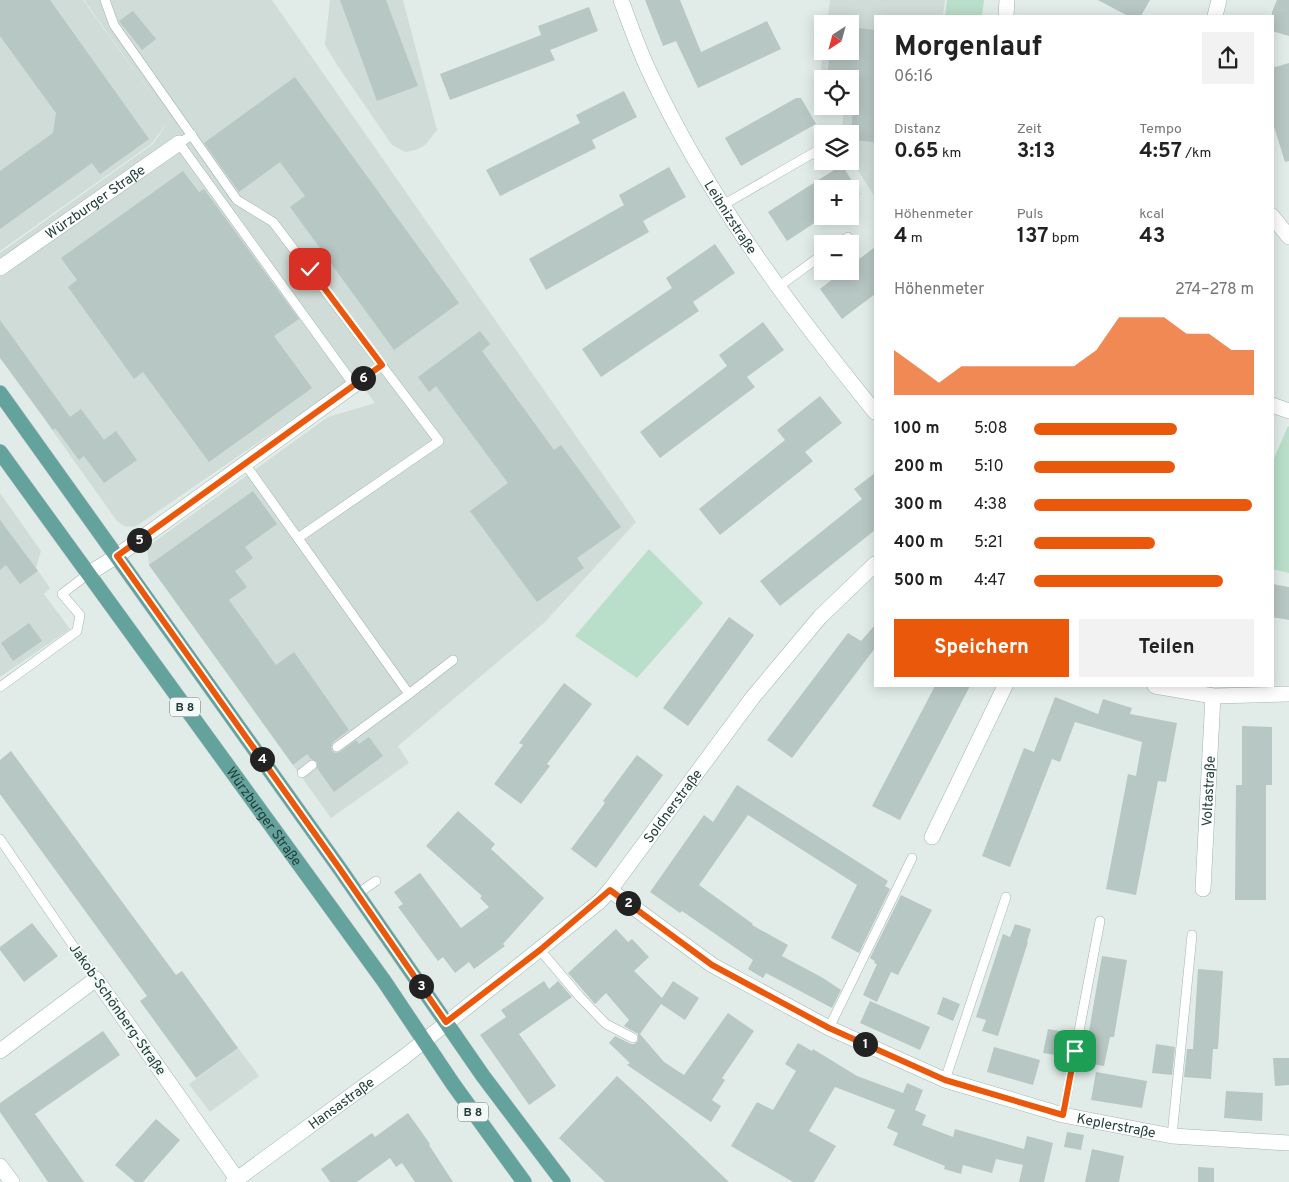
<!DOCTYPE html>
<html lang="de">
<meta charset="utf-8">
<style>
:root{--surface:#fff;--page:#f2f2f2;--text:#222;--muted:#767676;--accent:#ea580c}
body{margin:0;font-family:Overpass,sans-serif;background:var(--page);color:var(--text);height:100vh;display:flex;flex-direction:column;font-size:19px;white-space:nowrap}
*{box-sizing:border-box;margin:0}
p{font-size:16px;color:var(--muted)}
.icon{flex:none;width:28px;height:28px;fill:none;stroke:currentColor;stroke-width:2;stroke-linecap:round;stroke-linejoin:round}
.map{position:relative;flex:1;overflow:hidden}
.details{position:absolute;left:874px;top:15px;width:400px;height:672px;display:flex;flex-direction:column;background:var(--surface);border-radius:0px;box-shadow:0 2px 12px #0003}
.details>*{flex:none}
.needle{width:32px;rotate:216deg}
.controls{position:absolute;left:814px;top:15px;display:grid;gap:10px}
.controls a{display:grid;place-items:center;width:45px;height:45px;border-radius:0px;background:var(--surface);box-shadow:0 2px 12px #0003;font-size:25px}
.pin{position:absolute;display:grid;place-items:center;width:42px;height:42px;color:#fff;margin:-21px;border-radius:10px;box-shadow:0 2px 8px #0006}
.km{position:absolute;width:25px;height:25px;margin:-12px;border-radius:50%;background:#222;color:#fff;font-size:14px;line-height:25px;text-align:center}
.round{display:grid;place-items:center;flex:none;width:52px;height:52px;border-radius:0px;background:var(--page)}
.overview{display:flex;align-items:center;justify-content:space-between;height:85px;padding:0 20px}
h1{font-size:28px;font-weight:700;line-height:38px}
.metrics{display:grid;grid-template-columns:repeat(3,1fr);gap:8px;height:85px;padding:5px 20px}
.metrics div{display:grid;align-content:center}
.metrics b{font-size:21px;font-weight:700}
.metrics small{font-size:14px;font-weight:400}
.metrics p{font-size:14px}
.chart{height:140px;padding:10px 20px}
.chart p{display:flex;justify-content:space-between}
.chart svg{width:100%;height:90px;margin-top:5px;fill:var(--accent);opacity:.7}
.action{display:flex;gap:10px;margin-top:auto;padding:10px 20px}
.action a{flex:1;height:58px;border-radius:0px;background:var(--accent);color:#fff;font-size:20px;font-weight:700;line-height:58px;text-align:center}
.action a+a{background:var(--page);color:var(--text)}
ul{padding:0 20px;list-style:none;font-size:16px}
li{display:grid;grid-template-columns:80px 60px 1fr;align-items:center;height:38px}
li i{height:12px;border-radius:6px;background:var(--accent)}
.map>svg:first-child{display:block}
.built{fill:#cfdcd8}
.green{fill:#b9dec9}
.building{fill:#b7c7c3}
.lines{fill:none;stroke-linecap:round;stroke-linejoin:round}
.lane-casing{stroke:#a4b4b1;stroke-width:10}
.street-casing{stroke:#a4b4b1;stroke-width:16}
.secondary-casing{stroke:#9fb8b3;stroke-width:16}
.primary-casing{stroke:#c1c9c8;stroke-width:16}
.lane{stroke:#fff;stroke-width:9}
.street{stroke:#fff;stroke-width:15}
.secondary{stroke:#fff;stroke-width:15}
.primary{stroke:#64a39d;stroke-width:15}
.route-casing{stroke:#fff;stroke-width:10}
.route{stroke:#ea580c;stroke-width:6}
.labels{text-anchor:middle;stroke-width:4;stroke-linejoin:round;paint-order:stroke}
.shield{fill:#f2f9f6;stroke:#607672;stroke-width:1}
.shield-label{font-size:12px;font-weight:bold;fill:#213e3a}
.street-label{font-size:14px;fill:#213e3a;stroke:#f2f9f6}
</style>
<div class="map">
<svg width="1289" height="1182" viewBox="0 0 1289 1182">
<rect width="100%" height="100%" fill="#e1ece9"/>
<g class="built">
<polygon points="0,0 83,0 170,120 84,0 272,0 636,522 545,622 398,746 409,763 331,818 149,565 147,549 154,542 328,417 375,403 355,376 141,523 134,527 124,526 117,521 0,357 0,253 153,144 168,122 151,144 0,251"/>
<polygon points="330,0 403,0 437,130 425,145 416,150 405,152 392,145 338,66 325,45"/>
<polygon points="830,0 945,0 943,16 875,16 875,197 850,158 850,134 842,134 844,106 850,106 850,79 822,79 822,84 819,84 823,51 850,51 850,24 827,24"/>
<polygon points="0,493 41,551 36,568 50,588 44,594 70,629 0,677"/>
<polygon points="238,1048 259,1076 210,1112 189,1084"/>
</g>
<g class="green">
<polygon points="947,0 984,0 982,16 945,16"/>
<polygon points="1288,426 1289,427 1289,573 1272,569 1273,461"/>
<polygon points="649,549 703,603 637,678 575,636"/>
</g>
<g class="building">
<polygon points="0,0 50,0 149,139 100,174 92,163 0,229 0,171 53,133 56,113 0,36"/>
<polygon points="340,0 386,0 418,86 377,101"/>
<polygon points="645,0 680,0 701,52 767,21 781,49 698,88 676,41 663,46"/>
<polygon points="1098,0 1150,0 1141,16 1128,16"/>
<polygon points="1277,0 1289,0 1289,36 1272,31 1272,12"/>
<polygon points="589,7 598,31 550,50 555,60 450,100 440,74 541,35 538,26"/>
<polygon points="133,11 156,39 142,50 119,21"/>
<polygon points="850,27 875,30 875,142 850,140 856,81 850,80 850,79 827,78 830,51 850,51"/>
<polygon points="1289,63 1289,161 1285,162 1272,120 1272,68"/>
<polygon points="295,77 459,303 394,350 290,207 305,196 280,162 239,192 204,143"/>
<polygon points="624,91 637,117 592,140 596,148 500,196 486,170 580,123 576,115"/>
<polygon points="796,98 801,98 816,124 741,166 725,138"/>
<polygon points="842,165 860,194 850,200 850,189 822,189 822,216 825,216 787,241 768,212"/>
<polygon points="669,167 686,197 643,221 649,232 546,290 529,259 624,205 619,195"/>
<polygon points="183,171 199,192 204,189 299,319 274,336 312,388 209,462 143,372 134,379 68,287 77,280 61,258"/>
<polygon points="715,244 735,273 693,302 699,311 601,377 582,349 672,288 666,278"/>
<polygon points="875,247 875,294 842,319 820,289 843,271 850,271 850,266"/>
<polygon points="0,320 70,417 81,409 104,440 116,431 137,460 104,483 84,456 79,460 55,428 53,430 0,358"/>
<polygon points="763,322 784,350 747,377 755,387 660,458 640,432 727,366 719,355"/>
<polygon points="480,331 490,344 482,351 554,450 561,445 621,527 577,558 584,568 537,602 470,511 508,483 436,386 429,392 418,377"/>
<polygon points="820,396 842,423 805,452 813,461 720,535 699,509 785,440 777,430"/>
<polygon points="875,473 875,530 780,606 760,581 862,499 854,489"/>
<polygon points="253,491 277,524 245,547 253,558 235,571 247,587 229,600 276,665 294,652 349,730 333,742 331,747 332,751 335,753 340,752 356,740 359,744 369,737 383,756 334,792 317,768 317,762 311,759 307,754 293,765 149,565"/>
<polygon points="0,520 38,571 20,584 6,565 0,570"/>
<polygon points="1272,584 1289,587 1289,620 1272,617"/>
<polygon points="729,617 754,635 688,726 663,708"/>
<polygon points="29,623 42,641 13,661 1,643"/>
<polygon points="875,625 875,648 792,758 767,740 848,633 861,641"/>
<polygon points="564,683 592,704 547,764 550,766 521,804 494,784 523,745 519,743"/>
<polygon points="935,686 970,686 900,820 872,806"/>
<polygon points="1055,697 1098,714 1103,699 1132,708 1130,714 1177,723 1166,782 1158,781 1136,895 1106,889 1128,774 1136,776 1142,742 1075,722 1060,762 1052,759 1010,867 982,856 1024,748 1034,752"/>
<polygon points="1242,726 1272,727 1272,785 1266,785 1266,900 1235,900 1236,785 1242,785"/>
<polygon points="11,751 176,975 182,971 238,1048 196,1078 140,1001 147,996 0,794 0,760"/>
<polygon points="637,755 663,775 596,868 571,849 605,803 603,801"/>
<polygon points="737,785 888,881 885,886 890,889 859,953 831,938 857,885 748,815 699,885 753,924 752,925 788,945 782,956 823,978 841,990 832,1008 766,973 763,978 748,969 753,960 682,911 680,913 650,892 704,815 713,822"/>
<polygon points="458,811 495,844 491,849 544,898 503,944 505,946 474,969 469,962 455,973 443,957 438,961 398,907 403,904 394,892 420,873 461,928 489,907 480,898 482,896 426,846"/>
<polygon points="901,895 932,910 898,975 891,972 877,1002 863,995 877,964 874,963 875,961 870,958"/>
<polygon points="32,923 58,956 24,982 0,950 0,947"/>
<polygon points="1015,924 1031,929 1027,942 1028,942 998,1036 982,1031 986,1020 976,1017 1003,934 1010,937"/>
<polygon points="616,929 628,942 632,939 649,957 634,971 662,998 673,981 699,998 685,1020 661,1004 640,1034 664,1062 684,1075 728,1013 754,1031 722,1078 725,1080 712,1100 721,1106 711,1122 627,1065 630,1063 609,1043 615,1036 631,1044 634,1044 638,1041 638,1034 624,1026 629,1020 606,993 595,1004 568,973"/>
<polygon points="1102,956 1127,960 1114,1037 1110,1037 1104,1066 1086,1063 1086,1061 1080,1060 1084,1036 1088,1037"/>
<polygon points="1198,969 1223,971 1218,1049 1213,1049 1211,1079 1184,1077 1187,1049 1193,1049"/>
<polygon points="544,981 549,989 558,981 572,997 519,1034 556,1086 529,1105 480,1035 506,1017 501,1010"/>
<polygon points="943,997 960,1004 953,1021 937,1014"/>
<polygon points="870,1001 930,1027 920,1050 860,1023"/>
<polygon points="1048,1029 1072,1033 1068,1057 1043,1053"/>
<polygon points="103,1031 120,1055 35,1114 84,1182 48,1182 0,1112 0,1103"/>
<polygon points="798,1043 812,1051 813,1049 857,1076 903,1093 907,1083 923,1090 915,1110 926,1115 922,1125 953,1137 955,1129 1024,1149 1027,1136 1053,1143 1044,1182 1019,1182 1023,1165 996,1159 992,1173 963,1165 961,1174 944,1169 945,1166 893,1145 898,1133 887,1128 895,1110 835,1087 809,1131 836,1146 814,1182 793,1182 731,1146 757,1102 773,1110 796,1071 785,1064"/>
<polygon points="1156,1044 1175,1047 1172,1075 1152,1073"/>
<polygon points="994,1047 1040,1060 1033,1085 987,1072"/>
<polygon points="1273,1058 1289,1058 1289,1085 1275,1086"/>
<polygon points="1096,1072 1147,1081 1142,1108 1091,1100"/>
<polygon points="617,1076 640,1097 729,1182 605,1182 559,1138"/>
<polygon points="1226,1091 1263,1093 1262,1121 1224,1118"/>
<polygon points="408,1113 430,1144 429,1145 453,1182 415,1182 402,1163 396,1167 390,1158 357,1182 330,1182 321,1169 372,1133 375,1137"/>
<polygon points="156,1119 180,1140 143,1182 135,1182 115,1165"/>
<polygon points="1067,1132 1084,1135 1081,1150 1064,1147"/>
<polygon points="1092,1149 1124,1156 1119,1182 1085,1182"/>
<polygon points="1198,1167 1214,1168 1214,1182 1198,1182"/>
</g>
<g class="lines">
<g class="lane-casing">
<g id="lane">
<polyline points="105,0 114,25 237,200 273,222 439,441 298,538"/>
<polyline points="192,135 179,143 354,385 382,365"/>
<polyline points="723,205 822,148"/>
<polyline points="838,244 848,237"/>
<polyline points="778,287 822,255"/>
<polyline points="245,464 409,694 337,747"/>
<polyline points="0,687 77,631 80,615 62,594 88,574"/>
<polyline points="409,694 453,660"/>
<polyline points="302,773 312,765"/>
<polyline points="0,839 96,979"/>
<polyline points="357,894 376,881"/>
<polyline points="540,950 580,997 606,1024 633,1038"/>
<polyline points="829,1028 912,858"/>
<polyline points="945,1080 1006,897"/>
<polyline points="1063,1115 1100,921"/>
<polyline points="1172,1136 1192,935"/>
</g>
</g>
<g class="street-casing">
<g id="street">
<path id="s1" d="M621,0C630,24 638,48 649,71C706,195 789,306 875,412"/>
<polyline points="1006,16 1007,0"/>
<polyline points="1272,216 1289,237"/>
<path id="s2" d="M0,268L179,143"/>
<polyline points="1272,405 1289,411"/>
<polyline points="88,574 117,556 354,385"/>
<polyline points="1155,686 1213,696 1289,694"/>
<polyline points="932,837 1005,686"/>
<path id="s3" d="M1203,889L1213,696"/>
<path id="s4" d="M610,890L712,965L829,1028L945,1080L1063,1115L1172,1136L1289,1143"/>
<polyline points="0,1051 96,979 237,1179"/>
<polyline points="0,1166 12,1182"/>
</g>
</g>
<g class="secondary-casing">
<g id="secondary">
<polyline points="1215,16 1219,0"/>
<path id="s5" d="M233,1182L404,1057L599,902L610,890L753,697L820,617L875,564"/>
</g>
</g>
<g class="primary-casing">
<g id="primary">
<polyline points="0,393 340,869 483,1076 563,1182"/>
<path id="s6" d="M0,452L384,981L453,1084L524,1182"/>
</g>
</g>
<use href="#lane" class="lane"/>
<use href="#street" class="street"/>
<use href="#secondary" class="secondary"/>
<use href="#primary" class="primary"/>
</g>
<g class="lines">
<g class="route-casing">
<polyline id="route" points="310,269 382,365 117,556 340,869 446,1022 540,950 610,890 712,965 829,1028 945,1080 1063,1115 1075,1051"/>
</g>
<use href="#route" class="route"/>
</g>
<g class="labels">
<g class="shield">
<rect x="170" y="697.5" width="30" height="19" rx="4"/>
<rect x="458" y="1102.5" width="30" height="19" rx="4"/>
</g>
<g class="shield-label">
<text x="185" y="711">B 8</text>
<text x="473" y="1116">B 8</text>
</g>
<g class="street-label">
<text dy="5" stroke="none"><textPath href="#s2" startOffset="116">Würzburger Straße</textPath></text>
<text dy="5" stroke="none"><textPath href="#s1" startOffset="244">Leibnizstraße</textPath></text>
<text dy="5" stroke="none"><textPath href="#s3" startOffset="98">Voltastraße</textPath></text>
<text dy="5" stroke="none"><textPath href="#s5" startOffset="582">Soldnerstraße</textPath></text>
<text dy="5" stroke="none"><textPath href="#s6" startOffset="450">Würzburger Straße</textPath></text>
<text transform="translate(118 1009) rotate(55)" y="5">Jakob-Schönberg-Straße</text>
<text dy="5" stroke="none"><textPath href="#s5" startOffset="134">Hansastraße</textPath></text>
<text dy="5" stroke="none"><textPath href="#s4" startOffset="564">Keplerstraße</textPath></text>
</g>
</g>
</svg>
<div class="controls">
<a><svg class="needle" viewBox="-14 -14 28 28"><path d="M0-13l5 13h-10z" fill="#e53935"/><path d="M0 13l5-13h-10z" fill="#767676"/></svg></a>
<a><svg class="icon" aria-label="locate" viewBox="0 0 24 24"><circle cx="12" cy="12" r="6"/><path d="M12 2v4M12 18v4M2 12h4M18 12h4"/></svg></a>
<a><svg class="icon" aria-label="layers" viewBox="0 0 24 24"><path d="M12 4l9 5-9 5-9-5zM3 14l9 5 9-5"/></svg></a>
<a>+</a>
<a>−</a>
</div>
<div class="pin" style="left:1075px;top:1051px;background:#1e9e55"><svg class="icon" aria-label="arrive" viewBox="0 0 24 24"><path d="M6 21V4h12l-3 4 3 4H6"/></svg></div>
<div class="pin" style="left:310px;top:269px;background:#d93025"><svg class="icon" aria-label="check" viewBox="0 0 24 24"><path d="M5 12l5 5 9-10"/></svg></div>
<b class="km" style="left:865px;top:1044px">1</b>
<b class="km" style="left:628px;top:903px">2</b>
<b class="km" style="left:421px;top:986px">3</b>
<b class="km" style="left:262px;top:759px">4</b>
<b class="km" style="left:139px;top:540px">5</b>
<b class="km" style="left:363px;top:378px">6</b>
<section class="details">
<div class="overview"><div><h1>Morgenlauf</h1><p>06:16</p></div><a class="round"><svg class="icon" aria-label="share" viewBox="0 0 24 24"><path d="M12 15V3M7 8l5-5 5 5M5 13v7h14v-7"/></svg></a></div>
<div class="metrics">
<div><p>Distanz</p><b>0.65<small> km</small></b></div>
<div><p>Zeit</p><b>3:13</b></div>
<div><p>Tempo</p><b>4:57<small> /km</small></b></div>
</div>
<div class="metrics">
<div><p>Höhenmeter</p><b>4<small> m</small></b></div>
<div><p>Puls</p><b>137<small> bpm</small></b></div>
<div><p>kcal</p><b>43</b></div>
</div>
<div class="chart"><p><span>Höhenmeter</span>274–278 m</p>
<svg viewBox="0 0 160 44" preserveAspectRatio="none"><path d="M0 44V22L10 30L20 38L30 30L40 30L50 30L60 30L70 30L80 30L90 22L100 6L110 6L120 6L130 14L140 14L150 22L160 22V44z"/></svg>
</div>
<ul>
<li><b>100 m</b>5:08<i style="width:65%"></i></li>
<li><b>200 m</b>5:10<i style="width:64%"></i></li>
<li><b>300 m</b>4:38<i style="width:99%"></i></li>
<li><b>400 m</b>5:21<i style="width:55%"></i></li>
<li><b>500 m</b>4:47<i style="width:86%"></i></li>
</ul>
<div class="action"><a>Speichern</a><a>Teilen</a></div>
</section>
</div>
